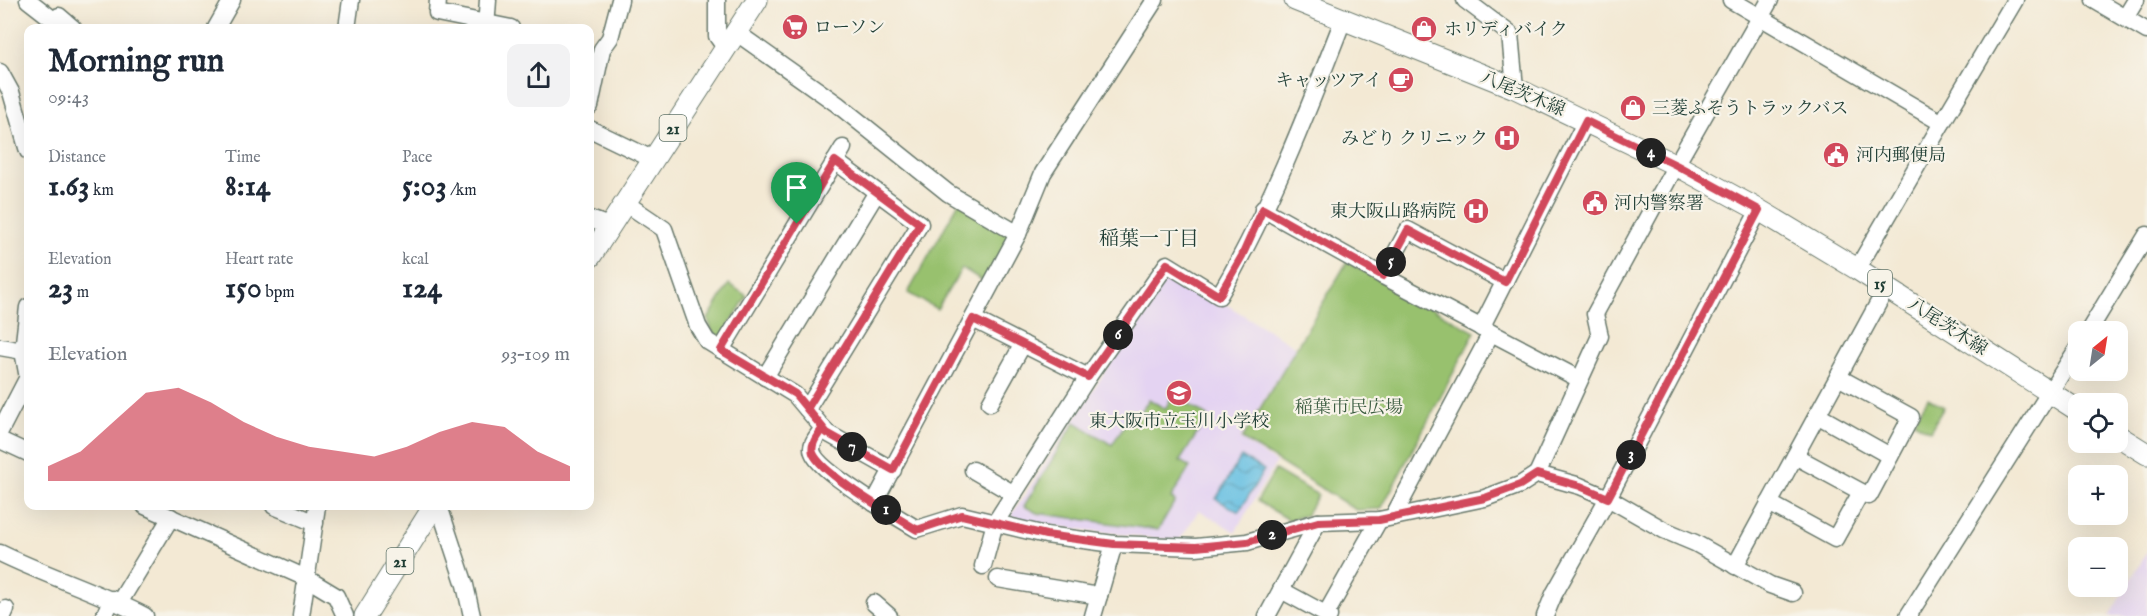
<!DOCTYPE html>
<meta charset="utf-8">
<style>
:root{--surface:#fff;--page:#f2f2f3;--text:#1f2937;--muted:#747a83;--accent:#d1495b}
body{margin:0;font-family:"IM FELL English","Noto Serif JP",serif;background:var(--page);color:var(--text);height:100vh;display:flex;flex-direction:column;font-size:22px;white-space:nowrap}
*{box-sizing:border-box;margin:0}
p{font-size:20px;color:var(--muted)}
.icon{flex:none;width:33px;height:33px;fill:none;stroke:currentColor;stroke-width:2;stroke-linecap:round;stroke-linejoin:round}
.map{position:relative;flex:1;overflow:hidden}
.drawer{position:absolute;left:24px;top:24px;width:570px;height:486px;display:flex;flex-direction:column;background:var(--surface);border-radius:12px;box-shadow:0 6px 24px #0002}
.drawer>*{flex:none}
.needle{width:39px;rotate:30deg}
.controls{position:absolute;left:2068px;top:321px;display:grid;gap:12px}
.controls a{display:grid;place-items:center;width:60px;height:60px;border-radius:12px;background:var(--surface);box-shadow:0 6px 24px #0002;font-size:30px}
.pin{position:absolute;display:grid;place-items:center;width:51px;height:51px;color:#fff;margin:-62px -26px;border-radius:50% 50% 50% 0;rotate:-45deg;box-shadow:0 0 6px #0007}
.pin .icon{rotate:45deg}
.km{position:absolute;width:30px;height:30px;margin:-15px;border-radius:50%;background:#222;color:#fff;font-size:16px;line-height:30px;text-align:center}
.round{display:grid;place-items:center;flex:none;width:63px;height:63px;border-radius:12px;background:var(--page)}
.head{display:flex;align-items:center;justify-content:space-between;height:102px;padding:0 24px}
h1{font-size:33px;font-weight:700;line-height:45px}
.figures{display:grid;grid-template-columns:repeat(3,1fr);gap:9px;height:102px;padding:6px 24px}
.figures div{display:grid;align-content:center}
.figures b{font-size:30px;font-weight:700}
.figures small{font-size:16px;font-weight:400}
.figures p{font-size:16px}
.chart{height:168px;padding:12px 24px}
.chart p{display:flex;justify-content:space-between}
.chart svg{width:100%;height:108px;margin-top:6px;fill:var(--accent);opacity:.7}
.map>svg:first-child{display:block}
.built{fill:#e4d3f2}
.park{fill:#98c16e;stroke:#5c7f51;stroke-width:1.5}
.water{fill:url(#water-waves);stroke:#427e8b;stroke-width:1.5}
.lines{fill:none;stroke-linecap:round;stroke-linejoin:round}
.minor-casing{stroke:#69796c;stroke-width:19}
.major-casing{stroke:#69796c;stroke-width:23}
.minor{stroke:#fff;stroke-width:16}
.major{stroke:#fff;stroke-width:21}
.route-casing{stroke:#fff;stroke-width:12}
.route{stroke:#d1495b;stroke-width:8}
.labels{text-anchor:middle;stroke-width:4.5;stroke-linejoin:round;paint-order:stroke}
.shield{fill:#f7f3e8;stroke:#60746a;stroke-width:1.5}
.shield-label{font-size:16px;font-weight:bold;fill:#1f3d34}
.poi-label{font-size:18px;fill:#1f3d34;stroke:#f7f3e8;text-anchor:start}
.street-label{font-size:18px;fill:#1f3d34;stroke:#f7f3e8}
.park-label{font-size:18px;fill:#3d5e42;stroke:#f7f3e8}
.neighbourhood-label{font-size:20px;fill:#1f3d34;stroke:#f7f3e8}
</style>
<div class="map">
<svg width="2147" height="616" viewBox="0 0 2147 616">
<defs>
<pattern id="water-waves" width="16" height="10" patternUnits="userSpaceOnUse" patternTransform="scale(1.5)"><rect width="16" height="10" fill="#65bfe2"/><path d="M0 5q4-4 8 0t8 0" fill="none" stroke="#539cb8"/></pattern>
</defs>
<rect width="100%" height="100%" fill="#f7f3e8"/>
<filter id="ink" filterUnits="userSpaceOnUse"><feTurbulence type="fractalNoise" baseFrequency=".0167" numOctaves="2"/><feDisplacementMap in="SourceGraphic" scale="12" xChannelSelector="R" yChannelSelector="G"/><feConvolveMatrix kernelMatrix="1 2 1 2 8 2 1 2 1" color-interpolation-filters="sRGB"/></filter>
<filter id="wash" filterUnits="userSpaceOnUse"><feTurbulence type="fractalNoise" baseFrequency=".008" numOctaves="4" result="noise"/><feDisplacementMap in="SourceGraphic" scale="24" xChannelSelector="R" yChannelSelector="G"/><feGaussianBlur stdDeviation="1.35" result="paint"/><feColorMatrix in="noise" values="0 0 0 0 0 0 0 0 0 0 0 0 0 0 0 0 0 1.4 0 .05"/><feComposite in="paint" operator="in"/></filter>
<g filter="url(#wash)">
<rect width="100%" height="100%" fill="#f3e9d4"/>
<g class="built">
<polygon points="1171,271 1296,347 1240,439 1276,463 1235,532 1199,510 1179,541 1035,524 1011,516"/>
<polygon points="2147,552 2147,616 2109,616"/>
</g>
<g class="park">
<polygon points="959,202 1015,235 988,284 962,268 937,309 908,293"/>
<polygon points="1347,262 1475,332 1381,509 1356,510 1242,439"/>
<polygon points="729,284 747,296 721,339 712,331 708,319"/>
<polygon points="1173,395 1208,416 1180,461 1190,467 1171,498 1175,501 1158,530 1037,513 1024,506 1075,422 1112,445 1128,419 1134,423 1149,399 1165,409"/>
<polygon points="1928,398 1944,407 1930,431 1914,422"/>
<polygon points="1275,470 1318,495 1306,515 1289,520 1257,501"/>
</g>
<polygon class="water" points="1241,457 1264,470 1239,512 1216,499"/>
</g>
<g filter="url(#ink)">
<g class="lines">
<g class="minor-casing">
<g id="minor">
<polyline points="28,0 55,21 59,16 73,28"/>
<polyline points="438,0 437,13 511,28"/>
<polyline points="717,0 717,36 726,49"/>
<polyline points="1155,0 1043,173 1018,234 874,503 917,529 962,515 1046,535 1114,544 1196,547 1247,542 1318,522 1379,520 1485,498 1520,485 1537,474 1580,486 1608,498 1664,530 1695,543 1770,585 1793,593"/>
<polyline points="1465,0 1510,34 1515,88"/>
<polyline points="1731,0 1942,123 2015,0"/>
<polyline points="2094,0 2147,31"/>
<polyline points="2125,18 2136,0"/>
<polyline points="216,28 232,0"/>
<polyline points="347,28 351,0"/>
<polyline points="486,28 488,0"/>
<polyline points="737,33 837,104 948,193 1018,234"/>
<polyline points="0,72 11,92 28,151"/>
<polyline points="590,106 602,49 610,38 620,0"/>
<polyline points="590,129 652,159"/>
<polyline points="624,202 664,229 698,326 707,341 795,395 827,433 893,470"/>
<polyline points="1263,209 1383,276 1579,379"/>
<polyline points="590,219 609,226"/>
<polyline points="1857,269 1942,123"/>
<polyline points="1383,276 1408,230 1505,282"/>
<polyline points="973,319 1088,377"/>
<polyline points="1481,328 1586,121"/>
<polyline points="2088,332 2147,235"/>
<polyline points="0,347 23,351"/>
<polyline points="721,350 843,148"/>
<polyline points="765,377 877,192"/>
<polyline points="28,378 23,351 28,307"/>
<polyline points="990,403 1023,344"/>
<polyline points="807,409 920,224 835,161"/>
<polyline points="1817,415 1890,456"/>
<path d="M823,428C819,434 812,442 812,448C811,464 861,494 874,503"/>
<polyline points="0,431 28,377"/>
<polyline points="0,440 28,453"/>
<polyline points="1795,456 1869,496 1911,417 1838,377"/>
<polyline points="973,470 1014,494"/>
<polyline points="1537,474 1600,336 1595,314 1676,165 1770,0"/>
<polyline points="1769,503 1835,539 1861,492"/>
<polyline points="145,506 306,578 336,596 345,616"/>
<polyline points="274,506 315,523"/>
<polyline points="439,506 465,585 472,616"/>
<polyline points="1393,517 1491,333"/>
<path d="M0,553C47,576 98,592 145,616"/>
<path d="M983,566L995,523L1088,377L1167,264L1219,296C1270,209 1307,113 1343,20"/>
<polyline points="1735,566 1887,287"/>
<polyline points="998,579 1099,596"/>
<polyline points="1281,590 1329,616"/>
<polyline points="119,603 171,517"/>
<polyline points="874,603 889,616"/>
<polyline points="1326,614 1379,520"/>
<polyline points="3,616 6,609"/>
<polyline points="104,616 112,599"/>
<polyline points="301,616 317,506"/>
<polyline points="1093,616 1114,544"/>
<polyline points="1267,616 1318,522"/>
<polyline points="1545,616 1554,594 1608,498 1759,210"/>
<polyline points="1908,616 2079,346"/>
</g>
</g>
<g class="major-casing">
<g id="major">
<polyline points="1295,0 1515,88 1676,165 1759,210 1857,269 2079,411"/>
<polyline points="590,257 757,0"/>
<polyline points="2118,436 2147,454"/>
<polyline points="365,616 434,506"/>
</g>
</g>
<use href="#minor" class="minor"/>
<use href="#major" class="major"/>
</g>
</g>
<g class="lines" filter="url(#ink)">
<g class="route-casing">
<path id="route" d="M797,224L721,350L795,394L823,428C818,435 810,444 813,453C821,474 895,516 917,530L962,515L1046,535L1114,544L1196,547L1247,542L1318,522L1379,520L1485,498L1520,485L1537,474L1580,486L1608,498L1759,210L1676,165L1586,121L1505,282L1408,230L1383,276L1263,209L1242,256L1219,296L1167,264L1088,377L973,319L893,470L827,433L807,409L920,224L835,161L797,224"/>
</g>
<use href="#route" class="route"/>
</g>
<defs>
<g id="supermarket-disc" transform="scale(1.35)"><circle r="9.5" fill="#d1495b" stroke="#f7f3e8"/><path d="M-6-5.5h2.5l.6 2H6L4.5 2H-2.5L-4.4-4H-6ZM-1.5 3.2a1.3 1.3 0 1 0 .1 0ZM3 3.2a1.3 1.3 0 1 0 .1 0Z" fill="#fff"/></g>
<g id="shop-disc" transform="scale(1.35)"><circle r="9.5" fill="#d1495b" stroke="#f7f3e8"/><path d="M-5-2.5h2.3a2.7 3.5 0 0 1 5.4 0H5L5.5 6h-11ZM-1.5-2.5h3a1.5 2.3 0 0 0-3 0Z" fill="#fff"/></g>
<g id="cafe-disc" transform="scale(1.35)"><circle r="9.5" fill="#d1495b" stroke="#f7f3e8"/><path d="M-5.5-4.5H6V0H3Q3 3.5 0 3.5H-2.5Q-5.5 3.5-5.5 0ZM3-3.2v2h1.7v-2ZM-6 4.5H4V6H-6Z" fill="#fff"/></g>
<g id="hospital-disc" transform="scale(1.35)"><circle r="9.5" fill="#d1495b" stroke="#f7f3e8"/><path d="M-5-5h3v3.5h4V-5h3V5h-3V1.5h-4V5h-3Z" fill="#fff"/></g>
<g id="civic-disc" transform="scale(1.35)"><circle r="9.5" fill="#d1495b" stroke="#f7f3e8"/><path d="M-.6-6.5H3V-4.5H.6V-3L4-1V1h2V6H-6V1h2V-1L-.6-3ZM-1.2 2.5V6h2.4V2.5Z" fill="#fff"/></g>
<g id="school-disc" transform="scale(1.35)"><circle r="9.5" fill="#d1495b" stroke="#f7f3e8"/><path d="M0-5L7-2L0 1L-7-2ZM-4 1L0 2.5L4 1V4Q0 6-4 4Z" fill="#fff"/></g>
</defs>
<g fill-rule="evenodd">
<use href="#supermarket-disc" x="795" y="27"/>
<use href="#shop-disc" x="1424" y="29"/>
<use href="#cafe-disc" x="1401" y="80"/>
<use href="#shop-disc" x="1633" y="108"/>
<use href="#hospital-disc" x="1507" y="138"/>
<use href="#civic-disc" x="1836" y="155"/>
<use href="#civic-disc" x="1595" y="203"/>
<use href="#hospital-disc" x="1476" y="211"/>
<use href="#school-disc" x="1179" y="393"/>
</g>
<g class="labels">
<g class="shield">
<rect x="659.5" y="115" width="27" height="26" rx="4.5"/>
<rect x="1868" y="270" width="24" height="26" rx="4.5"/>
<rect x="386.5" y="548" width="27" height="26" rx="4.5"/>
</g>
<g class="shield-label">
<text x="673" y="134">21</text>
<text x="1880" y="289">15</text>
<text x="400" y="567">21</text>
</g>
<g class="poi-label">
<text x="814" y="33">ローソン</text>
<text x="1444" y="35">ホリディバイク</text>
<text x="1382" y="86" text-anchor="end">キャッツアイ</text>
<text x="1652" y="114">三菱ふそうトラックバス</text>
<text x="1488" y="144" text-anchor="end">みどり クリニック</text>
<text x="1856" y="161">河内郵便局</text>
<text x="1614" y="209">河内警察署</text>
<text x="1456" y="217" text-anchor="end">東大阪山路病院</text>
<text x="1179" y="427" text-anchor="middle">東大阪市立玉川小学校</text>
</g>
<g class="street-label">
<text transform="translate(1523 93) rotate(23)" y="6">八尾茨木線</text>
<text transform="translate(1948 326) rotate(33)" y="6">八尾茨木線</text>
</g>
<g class="park-label">
<text x="1349" y="413">稲葉市民広場</text>
</g>
<g class="neighbourhood-label">
<text x="1149" y="245">稲葉一丁目</text>
</g>
</g>
</svg>
<div class="controls">
<a><svg class="needle" viewBox="-14 -14 28 28"><path d="M0-13l5 13h-10z" fill="#e53935"/><path d="M0 13l5-13h-10z" fill="#747a83"/></svg></a>
<a><svg class="icon" aria-label="locate" viewBox="0 0 24 24"><circle cx="12" cy="12" r="6"/><path d="M12 2v4M12 18v4M2 12h4M18 12h4"/></svg></a>
<a>+</a>
<a>−</a>
</div>
<div class="pin" style="left:797px;top:224px;background:#1e9e55"><svg class="icon" aria-label="arrive" viewBox="0 0 24 24"><path d="M6 21V4h12l-3 4 3 4H6"/></svg></div>
<b class="km" style="left:886px;top:510px">1</b>
<b class="km" style="left:1272px;top:535px">2</b>
<b class="km" style="left:1631px;top:455px">3</b>
<b class="km" style="left:1651px;top:153px">4</b>
<b class="km" style="left:1391px;top:262px">5</b>
<b class="km" style="left:1118px;top:335px">6</b>
<b class="km" style="left:852px;top:447px">7</b>
<section class="drawer">
<div class="head"><div><h1>Morning run</h1><p>09:43</p></div><a class="round"><svg class="icon" aria-label="share" viewBox="0 0 24 24"><path d="M12 15V3M7 8l5-5 5 5M5 13v7h14v-7"/></svg></a></div>
<div class="figures">
<div><p>Distance</p><b>1.63<small> km</small></b></div>
<div><p>Time</p><b>8:14</b></div>
<div><p>Pace</p><b>5:03<small> /km</small></b></div>
</div>
<div class="figures">
<div><p>Elevation</p><b>23<small> m</small></b></div>
<div><p>Heart rate</p><b>150<small> bpm</small></b></div>
<div><p>kcal</p><b>124</b></div>
</div>
<div class="chart"><p><span>Elevation</span>93–109 m</p>
<svg viewBox="0 0 160 44" preserveAspectRatio="none"><path d="M0 44V38L10 32L20 20L30 8L40 6L50 12L60 20L70 26L80 30L90 32L100 34L110 30L120 24L130 20L140 22L150 32L160 38V44z"/></svg>
</div>
</section>
</div>
